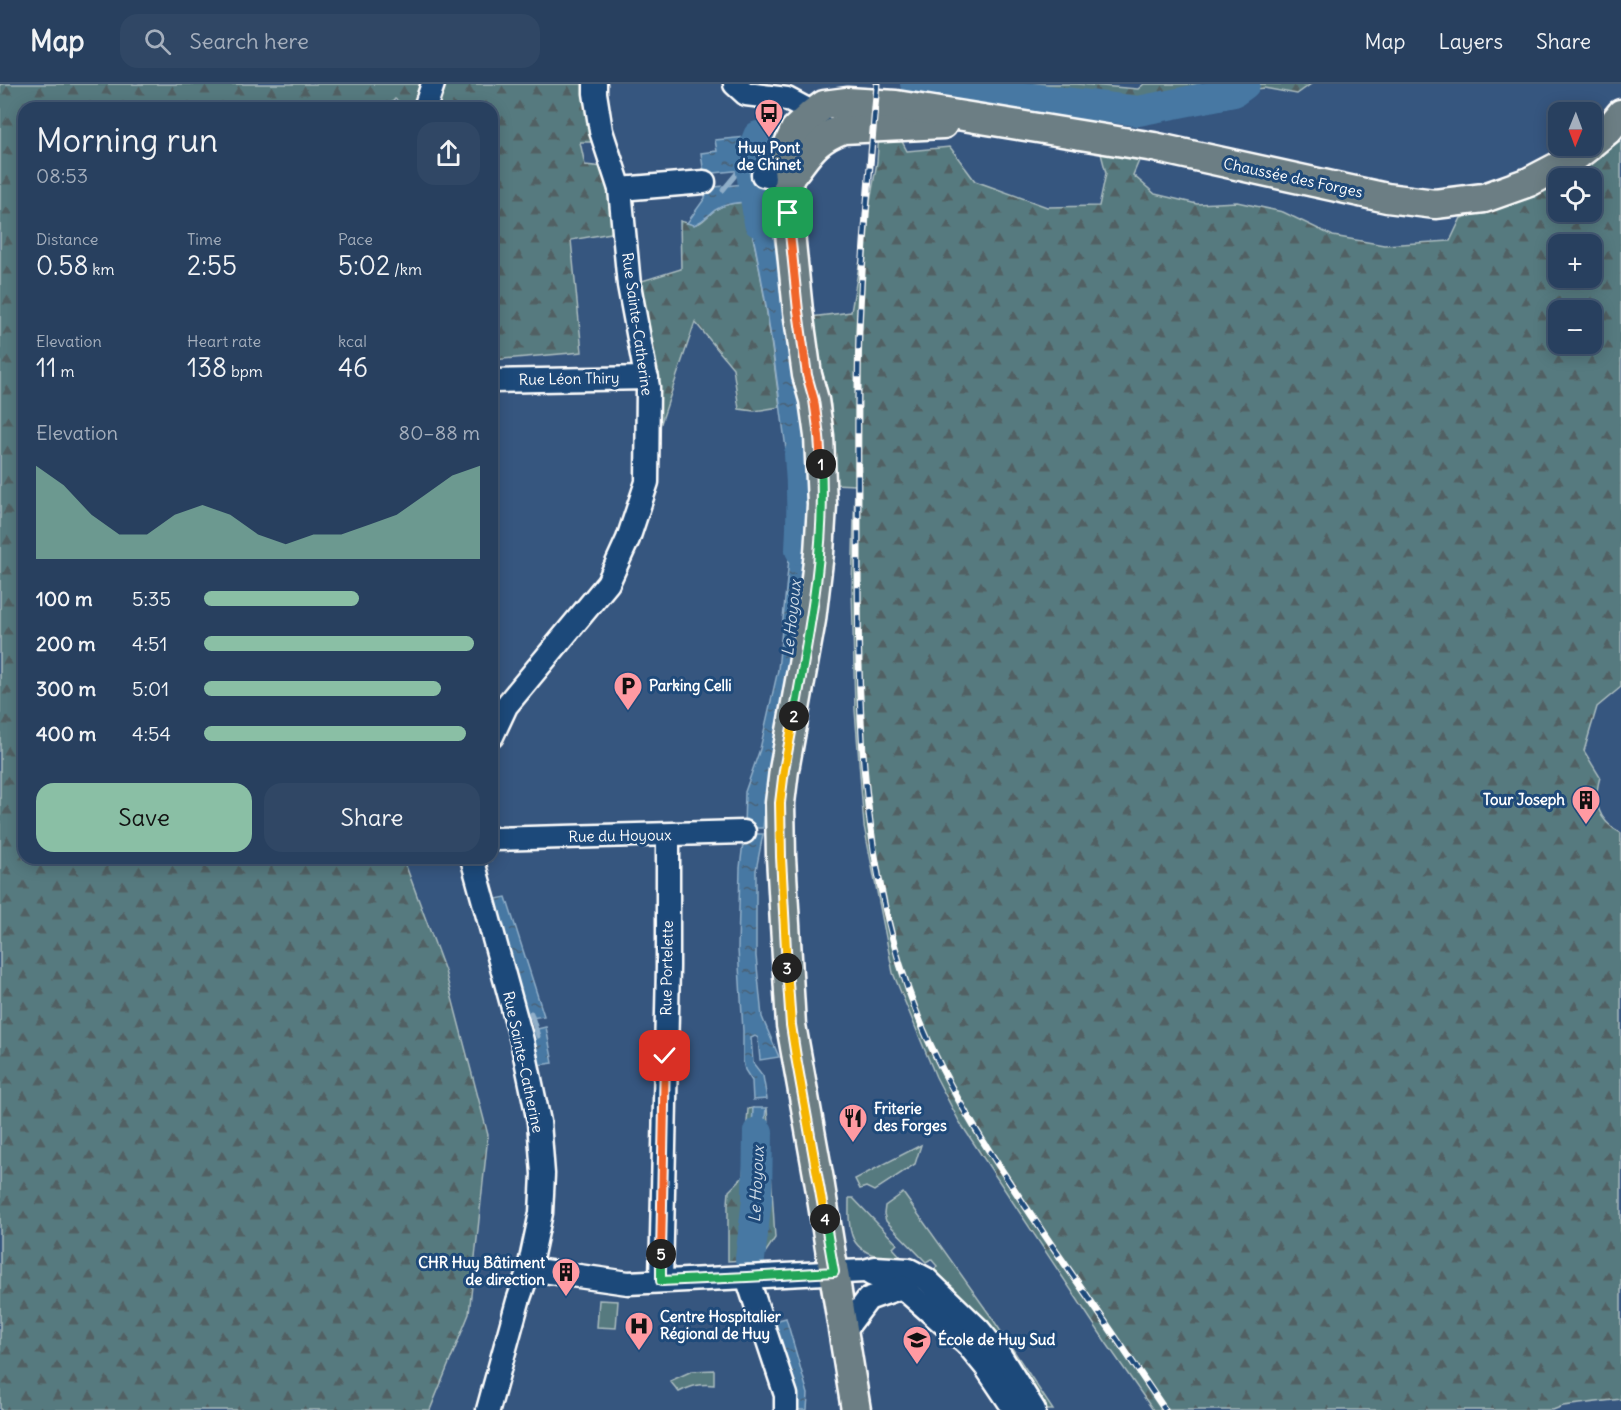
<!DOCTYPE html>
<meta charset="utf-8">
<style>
:root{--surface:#28405f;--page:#304765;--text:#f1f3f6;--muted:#a5afbd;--line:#445974;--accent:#8abfa5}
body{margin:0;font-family:Delius,sans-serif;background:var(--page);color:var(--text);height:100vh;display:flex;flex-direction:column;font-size:22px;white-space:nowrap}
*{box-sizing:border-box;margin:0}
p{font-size:20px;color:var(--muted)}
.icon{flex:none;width:33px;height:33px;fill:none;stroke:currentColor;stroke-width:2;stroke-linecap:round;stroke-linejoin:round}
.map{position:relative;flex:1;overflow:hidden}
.drawer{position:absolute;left:18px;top:18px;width:480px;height:762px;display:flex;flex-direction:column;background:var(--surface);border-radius:18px;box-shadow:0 3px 15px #0003,0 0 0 2px var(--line)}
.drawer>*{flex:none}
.needle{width:39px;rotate:181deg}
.tools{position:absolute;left:1548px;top:18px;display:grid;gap:12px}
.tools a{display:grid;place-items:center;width:54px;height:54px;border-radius:12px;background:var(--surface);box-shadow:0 3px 15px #0003,0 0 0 2px var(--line);font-size:30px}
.pin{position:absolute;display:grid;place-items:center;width:51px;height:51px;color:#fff;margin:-26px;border-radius:12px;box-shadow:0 3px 9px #0006}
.km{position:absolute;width:30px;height:30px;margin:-15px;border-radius:50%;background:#222;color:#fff;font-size:16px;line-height:30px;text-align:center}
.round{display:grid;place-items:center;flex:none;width:63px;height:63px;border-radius:18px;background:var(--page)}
.head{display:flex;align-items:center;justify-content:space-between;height:102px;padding:0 18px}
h1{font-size:33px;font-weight:600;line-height:45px}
.figures{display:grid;grid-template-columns:repeat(3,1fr);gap:9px;height:102px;padding:6px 18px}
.figures div{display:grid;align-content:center}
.figures b{font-size:26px;font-weight:600}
.figures small{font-size:16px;font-weight:400}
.figures p{font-size:16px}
.chart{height:168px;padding:12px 18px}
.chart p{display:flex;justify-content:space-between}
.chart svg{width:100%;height:108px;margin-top:6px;fill:var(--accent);opacity:.7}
.action{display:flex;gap:12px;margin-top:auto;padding:12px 18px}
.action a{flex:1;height:69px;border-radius:18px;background:var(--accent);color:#111;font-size:24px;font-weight:600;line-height:69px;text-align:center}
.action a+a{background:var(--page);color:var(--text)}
ul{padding:0 18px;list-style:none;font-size:20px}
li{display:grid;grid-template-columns:96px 72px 1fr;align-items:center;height:45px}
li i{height:15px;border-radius:8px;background:var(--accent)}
header{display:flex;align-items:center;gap:36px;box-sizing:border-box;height:84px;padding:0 30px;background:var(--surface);border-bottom:2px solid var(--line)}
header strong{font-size:28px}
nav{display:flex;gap:33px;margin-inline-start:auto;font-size:21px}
.search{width:420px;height:54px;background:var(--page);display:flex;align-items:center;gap:15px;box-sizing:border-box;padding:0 21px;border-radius:18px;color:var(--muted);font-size:22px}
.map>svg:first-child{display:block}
.grass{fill:#577a7f;stroke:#abbcbf;stroke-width:1.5}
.forest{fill:url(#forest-firs);stroke:#abbcbf;stroke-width:1.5;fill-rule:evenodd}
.water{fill:url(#water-ripples);stroke:#90aec8;stroke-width:1.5}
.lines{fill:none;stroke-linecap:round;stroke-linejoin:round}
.stream{stroke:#90aec8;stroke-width:5}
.river{stroke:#4678a3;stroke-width:30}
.minor-casing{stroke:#fff;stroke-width:27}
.major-casing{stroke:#fff;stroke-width:33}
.minor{stroke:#1f4a7a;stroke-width:22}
.major{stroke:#6c7e84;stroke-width:28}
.rail-casing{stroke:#fff;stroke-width:7}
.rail{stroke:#1f4a7a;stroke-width:4.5;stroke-dasharray:14;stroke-linecap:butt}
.split-1-casing{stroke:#fff;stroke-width:12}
.split-2-casing{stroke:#fff;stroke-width:12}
.split-3-casing{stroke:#fff;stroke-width:12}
.split-4-casing{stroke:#fff;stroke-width:12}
.split-5-casing{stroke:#fff;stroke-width:12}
.split-6-casing{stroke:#fff;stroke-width:12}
.split-1{stroke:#f0652b;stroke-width:8}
.split-2{stroke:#22a559;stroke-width:8}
.split-3{stroke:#f5b400;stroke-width:8}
.split-4{stroke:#f5b400;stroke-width:8}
.split-5{stroke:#22a559;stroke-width:8}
.split-6{stroke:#f0652b;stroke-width:8}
.labels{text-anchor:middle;stroke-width:6;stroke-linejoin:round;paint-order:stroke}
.poi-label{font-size:15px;font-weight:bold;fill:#fff;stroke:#1f4a7a;text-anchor:start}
.street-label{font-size:15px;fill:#fff;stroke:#1f4a7a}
.water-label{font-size:16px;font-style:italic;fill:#d1dde8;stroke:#1f4a7a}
</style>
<header>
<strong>Map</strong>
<div class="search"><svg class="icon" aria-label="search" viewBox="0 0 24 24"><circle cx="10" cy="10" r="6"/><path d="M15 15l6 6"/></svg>Search here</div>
<nav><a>Map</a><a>Layers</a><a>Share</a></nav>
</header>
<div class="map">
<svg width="1621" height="1326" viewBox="0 0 1621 1326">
<defs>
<pattern id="forest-firs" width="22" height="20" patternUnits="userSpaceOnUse" patternTransform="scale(1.5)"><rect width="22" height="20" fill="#577a7f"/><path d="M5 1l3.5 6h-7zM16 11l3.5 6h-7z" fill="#516163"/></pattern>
<pattern id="water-ripples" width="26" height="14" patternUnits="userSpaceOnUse" patternTransform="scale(1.5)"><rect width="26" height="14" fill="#4678a3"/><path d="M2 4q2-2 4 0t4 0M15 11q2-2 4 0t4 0" fill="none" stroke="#496278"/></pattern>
</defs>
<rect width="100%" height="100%" fill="#36567f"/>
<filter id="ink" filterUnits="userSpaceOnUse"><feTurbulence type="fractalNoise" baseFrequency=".0167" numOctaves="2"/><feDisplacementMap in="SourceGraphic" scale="12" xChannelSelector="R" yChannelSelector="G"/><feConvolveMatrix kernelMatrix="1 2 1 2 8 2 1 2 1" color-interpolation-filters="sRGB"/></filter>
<g filter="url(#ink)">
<g class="grass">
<polygon points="921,1061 915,1080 874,1107 866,1103 860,1105 855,1095"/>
<polygon points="903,1109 992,1234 1053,1326 1046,1326 1035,1306 1004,1257 934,1186 937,1182 931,1175 926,1178 886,1137 884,1130 885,1122"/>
<path d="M849,1114H853L897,1160L893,1164L902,1174C883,1175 856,1171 851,1148C848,1138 849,1125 849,1114Z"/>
<polygon points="599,1216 618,1217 616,1244 597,1243"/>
<path d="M714,1286V1301C701,1299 691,1302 679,1308L670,1297L692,1287Z"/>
</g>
<g class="forest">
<polygon points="0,0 595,0 604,58 580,58 585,81 613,84 620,105 611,149 571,156 582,268 492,276 492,24 408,24 395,15 387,24 24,24 24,774 403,774 445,887 488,1051 469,1230 430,1326 0,1326"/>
<polygon points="1013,0 1077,0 1138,5 1144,0 1311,0 1297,10 1264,4 1234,8 1138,27 1028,13"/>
<path d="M879,48H897L907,67L950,63L975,97L1047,123L1099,122L1106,89L1099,62L1141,72L1133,91L1155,110L1197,120L1237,118L1283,128L1333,152L1384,161L1450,157L1461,134L1491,126L1558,98V128H1592V94H1565L1621,50V603L1597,623L1584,667L1600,693C1593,718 1597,736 1621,749V1315L1563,1322L1553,1326H1153L1107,1260L959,1037L936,993L893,889L864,742L855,626L852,503L855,401L834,400L831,353V321L818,271L811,233L851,228L877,78ZM1558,160H1592V194H1558ZM1558,226H1592V260H1558Z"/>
<path d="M745,118C762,186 771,254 780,323L754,327L739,325L733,284L695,238L659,345H648L629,201L681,185L680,137C703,144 699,138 715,126C724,120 734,119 745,118Z"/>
<polygon points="753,1024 751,1078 760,1086 766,1024 767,1024 775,1154 761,1175 728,1177 728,1120 729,1107 743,1093 748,1025"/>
</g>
<g class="water">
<polygon points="758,52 763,84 704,90 701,69 717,67 715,56"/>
<path d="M764,98L781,194L791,280L803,330L808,411L792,409C778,311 769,213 745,118C734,119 724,120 715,126C706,133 705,136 694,141L687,139L705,114V104Z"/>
<polygon points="794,424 808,425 804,491 786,601 769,687 763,744 744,744 745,708 760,665 778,586"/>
<polygon points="744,750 763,750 756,786 756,872 762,933 779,973 760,976 758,954 755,952 751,954 753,979 763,992 767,1015 753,1016 752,997 745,986 743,977 743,947 738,865 740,784"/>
<polygon points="506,813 544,932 526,935 491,816"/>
<polygon points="546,943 553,979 538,981 529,947"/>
<polygon points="753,1024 766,1024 760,1086 757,1090 751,1079"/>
<polygon points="786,1234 808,1310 807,1326 793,1326 771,1238"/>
</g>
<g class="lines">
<g class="stream">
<polyline points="723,106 742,83"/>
<polyline points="490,774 490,775"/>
<polyline points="531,929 538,952"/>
</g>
<g class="river">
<polyline points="915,0 1138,27 1234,8 1245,0"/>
<polyline points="758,52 749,75 759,139"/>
<path d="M799,370C802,402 802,433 800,466"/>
<polyline points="750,1175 757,1115 758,1048"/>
</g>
<g class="minor-casing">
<g id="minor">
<polyline points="735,0 746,10 787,15 804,24 812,30 821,42"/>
<polyline points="425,24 433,0"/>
<polyline points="763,91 789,97"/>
<polyline points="620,105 704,98"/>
<polyline points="492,297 647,294"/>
<polyline points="492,652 506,622 608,499 628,455 647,398 648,303 629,201 620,105 601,47 595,9 595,0"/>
<polyline points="496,755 744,748"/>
<polyline points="472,774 522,957 539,1038 543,1090 541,1129 529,1185 518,1217 488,1326"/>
<polyline points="529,1185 628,1199 864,1187 875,1184 909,1186 926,1195 979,1246 1001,1273 1034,1326"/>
<polyline points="871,1190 902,1203 968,1261 986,1283 1015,1326"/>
<polyline points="747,1193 786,1311 786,1326"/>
<polyline points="661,1197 668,883 668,751"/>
<polyline points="844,1247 868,1215 902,1203"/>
</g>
</g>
<g class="major-casing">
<g id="major">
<polyline points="1592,59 1608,46 1621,30"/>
<path d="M789,94C808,71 813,56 843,45L943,40"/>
<polyline points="856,1326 819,1096 791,941 781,773 780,719 784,686 811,536 819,469 822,421 819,352 814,316 807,291 798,227 788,129 787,111 789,94 786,66 795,46 812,30 824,21 847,18 896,21 1154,63 1387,114 1435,120 1484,114 1529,98 1571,76 1589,62"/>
</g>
</g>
<use href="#minor" class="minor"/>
<use href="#major" class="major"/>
<g class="rail-casing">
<path id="rail" d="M877,0C870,82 862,164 859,247C857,317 858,388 858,458C858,619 858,780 918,932C951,1015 1003,1089 1053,1163C1091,1217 1128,1271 1165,1326"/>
</g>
<use href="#rail" class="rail"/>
</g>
</g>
<g class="lines" filter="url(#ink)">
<g class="split-1-casing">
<polyline id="split-1" points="788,129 798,227 807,291 814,316 819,352 821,380"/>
</g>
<g class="split-2-casing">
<path id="split-2" d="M794,632C809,549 826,465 821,380"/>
</g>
<g class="split-3-casing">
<polyline id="split-3" points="787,884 781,773 780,719 784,686 794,632"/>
</g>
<g class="split-4-casing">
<polyline id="split-4" points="787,884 791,941 796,973 825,1135"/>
</g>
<g class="split-5-casing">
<polyline id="split-5" points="661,1170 661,1197 747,1193 834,1188 825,1135"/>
</g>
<g class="split-6-casing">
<polyline id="split-6" points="661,1170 665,972"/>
</g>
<use href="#split-1" class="split-1"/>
<use href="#split-2" class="split-2"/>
<use href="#split-3" class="split-3"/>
<use href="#split-4" class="split-4"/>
<use href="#split-5" class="split-5"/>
<use href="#split-6" class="split-6"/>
</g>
<defs>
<g id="bus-pin" transform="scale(1.5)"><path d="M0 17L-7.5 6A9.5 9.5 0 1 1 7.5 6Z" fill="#ff9aa2" stroke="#1f4a7a"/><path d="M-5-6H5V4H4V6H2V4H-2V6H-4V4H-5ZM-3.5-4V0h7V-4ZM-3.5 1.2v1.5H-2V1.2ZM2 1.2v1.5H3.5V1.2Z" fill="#111"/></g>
<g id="parking-pin" transform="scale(1.5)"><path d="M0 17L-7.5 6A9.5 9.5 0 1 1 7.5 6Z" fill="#ff9aa2" stroke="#1f4a7a"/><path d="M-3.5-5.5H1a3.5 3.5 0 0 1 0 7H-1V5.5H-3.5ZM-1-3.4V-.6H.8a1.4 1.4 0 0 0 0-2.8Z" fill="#111"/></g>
<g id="building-pin" transform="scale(1.5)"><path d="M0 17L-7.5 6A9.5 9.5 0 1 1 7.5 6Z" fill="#ff9aa2" stroke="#1f4a7a"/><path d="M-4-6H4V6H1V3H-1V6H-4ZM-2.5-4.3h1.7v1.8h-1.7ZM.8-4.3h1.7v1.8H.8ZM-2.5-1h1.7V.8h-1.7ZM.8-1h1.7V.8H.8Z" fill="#111"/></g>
<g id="restaurant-pin" transform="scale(1.5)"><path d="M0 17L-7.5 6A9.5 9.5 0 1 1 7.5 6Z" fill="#ff9aa2" stroke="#1f4a7a"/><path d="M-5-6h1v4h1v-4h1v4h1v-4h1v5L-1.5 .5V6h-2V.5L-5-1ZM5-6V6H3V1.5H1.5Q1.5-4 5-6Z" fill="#111"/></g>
<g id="hospital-pin" transform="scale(1.5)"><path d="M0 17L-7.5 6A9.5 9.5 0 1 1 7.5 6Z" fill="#ff9aa2" stroke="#1f4a7a"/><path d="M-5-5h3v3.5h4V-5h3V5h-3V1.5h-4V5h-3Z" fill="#111"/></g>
<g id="school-pin" transform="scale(1.5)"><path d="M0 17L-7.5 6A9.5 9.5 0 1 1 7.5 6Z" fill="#ff9aa2" stroke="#1f4a7a"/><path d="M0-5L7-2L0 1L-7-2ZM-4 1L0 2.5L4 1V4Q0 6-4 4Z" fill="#111"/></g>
</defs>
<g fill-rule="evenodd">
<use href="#bus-pin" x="769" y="29"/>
<use href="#parking-pin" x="628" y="602"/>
<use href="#building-pin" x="1586" y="716"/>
<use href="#restaurant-pin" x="853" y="1034"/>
<use href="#building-pin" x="566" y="1188"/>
<use href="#hospital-pin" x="639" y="1242"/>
<use href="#school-pin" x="917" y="1256"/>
</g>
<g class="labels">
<g class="poi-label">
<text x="769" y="69" text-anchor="middle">Huy Pont<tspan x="769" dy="17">de Chinet</tspan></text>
<text x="649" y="607">Parking Celli</text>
<text x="1565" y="721" text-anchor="end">Tour Joseph</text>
<text x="874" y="1030">Friterie<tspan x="874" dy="17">des Forges</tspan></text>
<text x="545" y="1184" text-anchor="end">CHR Huy Bâtiment<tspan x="545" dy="17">de direction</tspan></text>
<text x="660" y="1238">Centre Hospitalier<tspan x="660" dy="17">Régional de Huy</tspan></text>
<text x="938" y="1261">École de Huy Sud</text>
</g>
<g class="street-label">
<text transform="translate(1293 94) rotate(12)" y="5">Chaussée des Forges</text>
<text transform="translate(637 240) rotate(82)" y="5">Rue Sainte-Catherine</text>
<text transform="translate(569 295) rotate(-1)" y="5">Rue Léon Thiry</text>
<text transform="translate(620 752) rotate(-1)" y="5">Rue du Hoyoux</text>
<text transform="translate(667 884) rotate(-89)" y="5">Rue Portelette</text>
<text transform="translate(523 978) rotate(78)" y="5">Rue Sainte-Catherine</text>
</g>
<g class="water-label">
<text transform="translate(791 534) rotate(-84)" y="6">Le Hoyoux</text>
<text transform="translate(756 1100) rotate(-87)" y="6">Le Hoyoux</text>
</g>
</g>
</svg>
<div class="tools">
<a><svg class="needle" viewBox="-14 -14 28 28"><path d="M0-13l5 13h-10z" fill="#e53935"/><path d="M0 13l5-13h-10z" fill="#a5afbd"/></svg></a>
<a><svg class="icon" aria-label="locate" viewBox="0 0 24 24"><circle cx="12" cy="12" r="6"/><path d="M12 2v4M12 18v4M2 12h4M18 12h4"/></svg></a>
<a>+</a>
<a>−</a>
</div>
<div class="pin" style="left:788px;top:129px;background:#1e9e55"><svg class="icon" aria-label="arrive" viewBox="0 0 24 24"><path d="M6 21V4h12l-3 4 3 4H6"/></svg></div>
<div class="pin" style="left:665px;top:972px;background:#d93025"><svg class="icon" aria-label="check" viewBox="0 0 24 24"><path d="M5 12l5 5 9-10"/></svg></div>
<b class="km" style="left:821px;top:380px">1</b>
<b class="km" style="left:794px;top:632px">2</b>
<b class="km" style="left:787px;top:884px">3</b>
<b class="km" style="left:825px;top:1135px">4</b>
<b class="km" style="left:661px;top:1170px">5</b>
<section class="drawer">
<div class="head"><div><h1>Morning run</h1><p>08:53</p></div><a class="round"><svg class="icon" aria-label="share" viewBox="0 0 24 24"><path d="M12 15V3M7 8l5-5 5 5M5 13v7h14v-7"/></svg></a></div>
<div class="figures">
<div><p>Distance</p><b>0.58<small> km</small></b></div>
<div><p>Time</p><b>2:55</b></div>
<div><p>Pace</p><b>5:02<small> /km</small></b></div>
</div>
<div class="figures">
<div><p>Elevation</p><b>11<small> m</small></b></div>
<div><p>Heart rate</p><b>138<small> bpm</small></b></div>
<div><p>kcal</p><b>46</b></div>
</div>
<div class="chart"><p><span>Elevation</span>80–88 m</p>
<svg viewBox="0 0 160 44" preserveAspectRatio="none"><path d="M0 44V6L10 14L20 26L30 34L40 34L50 26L60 22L70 26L80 34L90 38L100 34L110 34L120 30L130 26L140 18L150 10L160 6V44z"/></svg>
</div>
<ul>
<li><b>100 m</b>5:35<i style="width:56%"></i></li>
<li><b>200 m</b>4:51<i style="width:98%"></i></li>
<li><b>300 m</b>5:01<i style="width:86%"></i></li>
<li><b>400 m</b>4:54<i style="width:95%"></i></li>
</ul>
<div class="action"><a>Save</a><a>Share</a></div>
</section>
</div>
